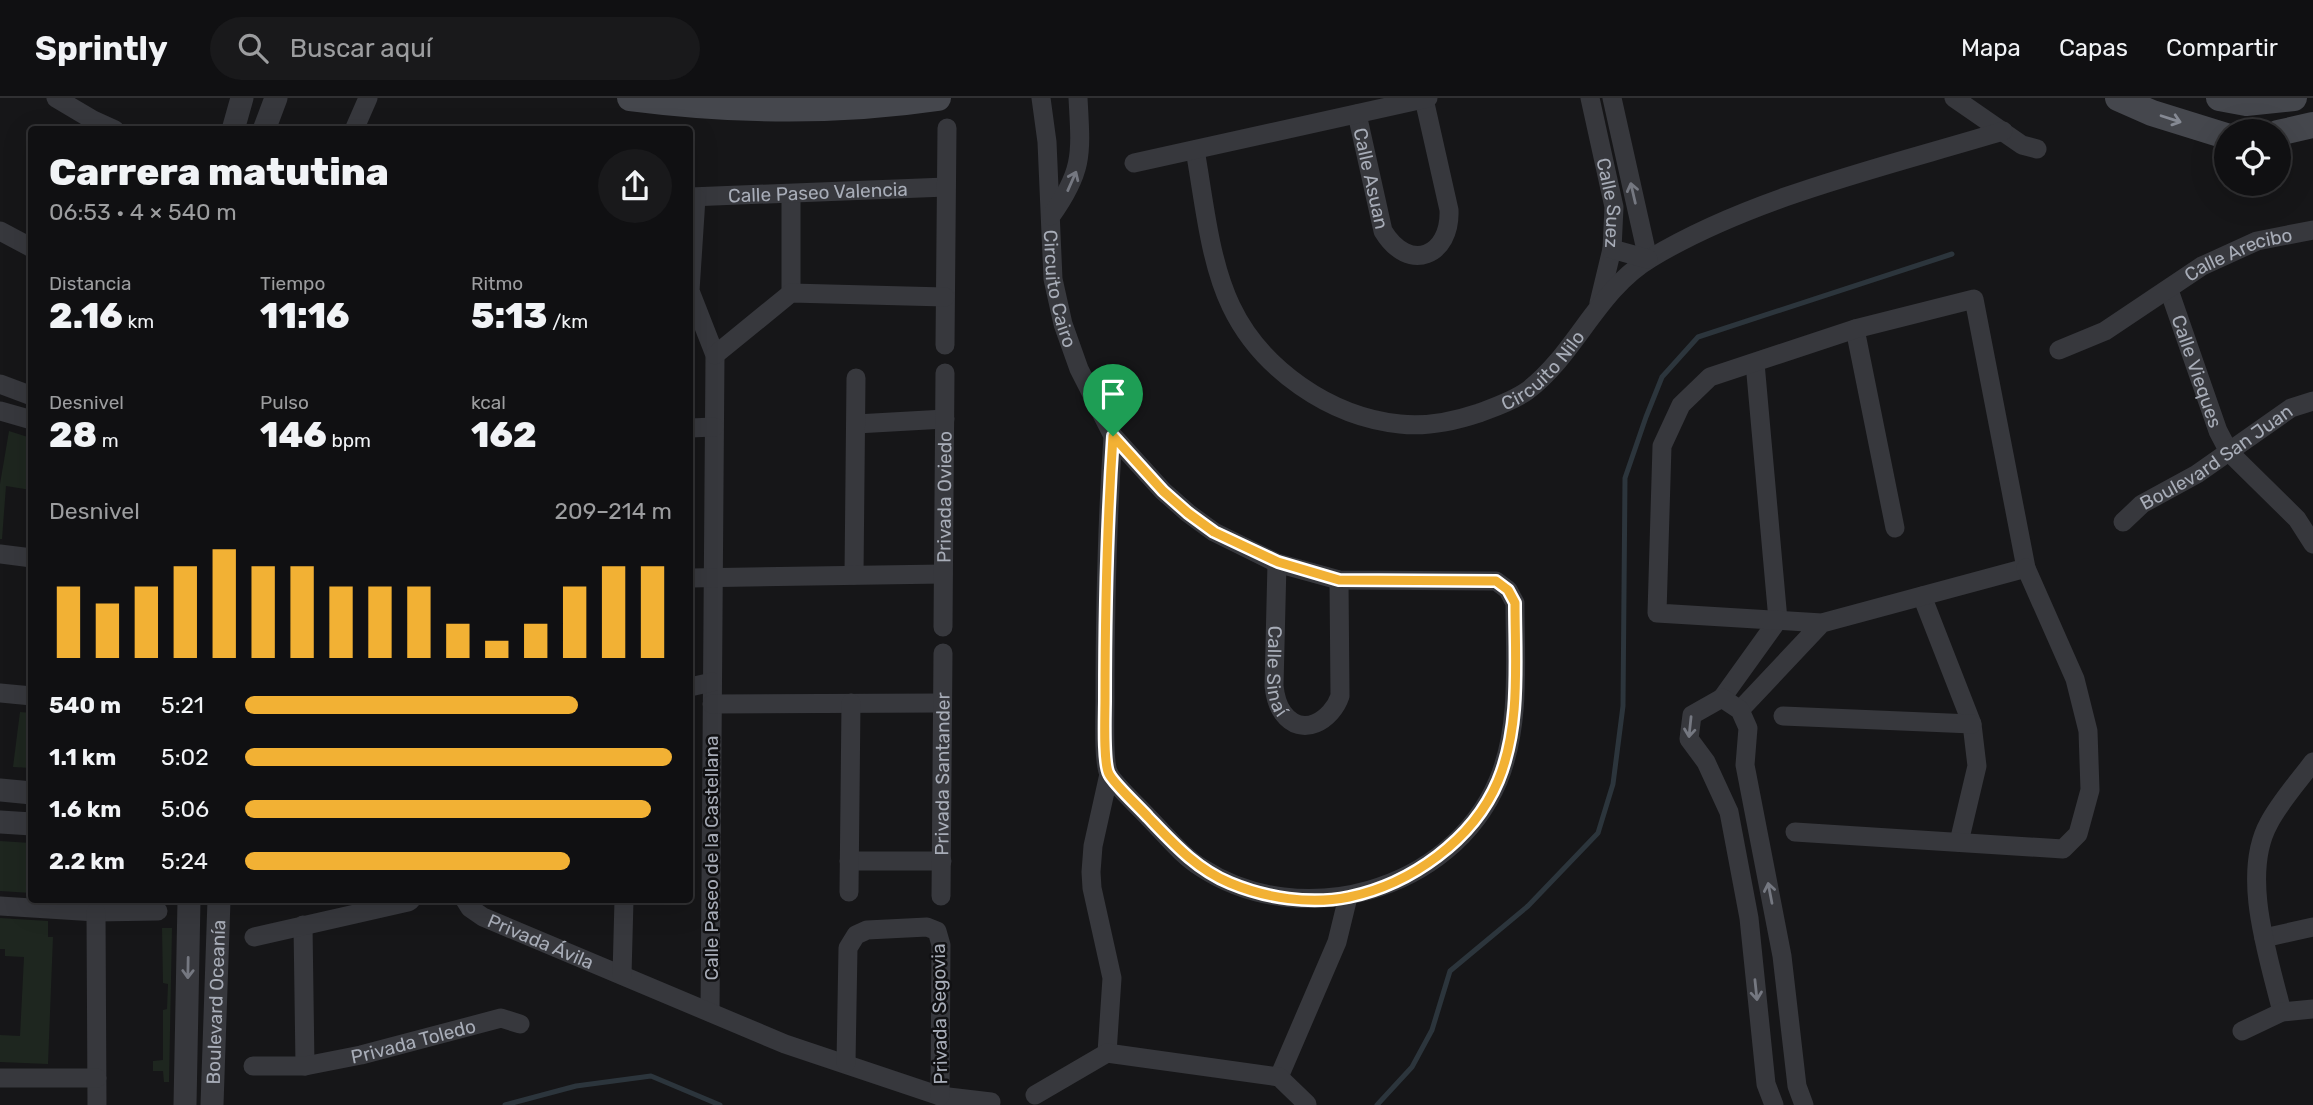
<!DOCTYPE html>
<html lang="es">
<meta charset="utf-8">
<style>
:root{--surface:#101012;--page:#19191b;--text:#f1f3f6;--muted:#9c9d9f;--line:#303032;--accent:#f2b134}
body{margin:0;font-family:Rubik,sans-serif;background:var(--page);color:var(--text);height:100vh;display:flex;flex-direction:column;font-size:26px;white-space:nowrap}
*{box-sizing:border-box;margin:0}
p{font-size:23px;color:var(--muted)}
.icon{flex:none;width:38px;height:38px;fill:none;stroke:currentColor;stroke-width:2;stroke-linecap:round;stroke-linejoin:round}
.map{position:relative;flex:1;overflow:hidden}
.side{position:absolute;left:28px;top:28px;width:665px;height:777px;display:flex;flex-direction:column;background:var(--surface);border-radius:7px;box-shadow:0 7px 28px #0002,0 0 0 2px var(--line)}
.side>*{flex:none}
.tools{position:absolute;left:2214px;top:21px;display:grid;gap:14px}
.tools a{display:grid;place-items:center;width:77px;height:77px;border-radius:50%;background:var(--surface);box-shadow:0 7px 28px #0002,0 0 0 2px var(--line);font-size:35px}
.pin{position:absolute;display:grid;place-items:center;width:60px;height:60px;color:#fff;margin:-72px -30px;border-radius:50% 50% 50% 0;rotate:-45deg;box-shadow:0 0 7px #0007}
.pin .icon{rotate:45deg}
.round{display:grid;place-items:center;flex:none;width:74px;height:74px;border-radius:37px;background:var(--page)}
.headline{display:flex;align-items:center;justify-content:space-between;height:119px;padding:0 21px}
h1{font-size:38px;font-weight:800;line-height:52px}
.figures{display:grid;grid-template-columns:repeat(3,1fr);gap:10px;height:119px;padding:7px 21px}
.figures div{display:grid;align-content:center}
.figures b{font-size:35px;font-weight:800}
.figures small{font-size:19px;font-weight:400}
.figures p{font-size:19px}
.chart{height:196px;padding:14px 21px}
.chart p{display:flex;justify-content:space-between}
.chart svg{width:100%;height:126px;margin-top:7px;stroke:var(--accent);stroke-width:6}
ul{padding:0 21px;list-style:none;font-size:23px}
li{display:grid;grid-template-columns:112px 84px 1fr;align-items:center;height:52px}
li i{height:18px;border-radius:9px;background:var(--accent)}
header{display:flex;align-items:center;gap:42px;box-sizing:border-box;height:98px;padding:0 35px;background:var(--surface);border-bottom:2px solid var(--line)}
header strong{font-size:33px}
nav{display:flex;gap:38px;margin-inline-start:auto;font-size:24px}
.search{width:490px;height:63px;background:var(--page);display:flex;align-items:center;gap:18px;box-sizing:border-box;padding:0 24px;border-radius:38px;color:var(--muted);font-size:26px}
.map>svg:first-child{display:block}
.green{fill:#1e261f}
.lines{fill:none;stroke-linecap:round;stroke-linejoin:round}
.stream{stroke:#2c353c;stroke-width:5}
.minor{stroke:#37383d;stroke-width:19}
.tertiary{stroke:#37383d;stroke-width:23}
.secondary{stroke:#45474d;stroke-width:26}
.oneway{stroke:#858993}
.oneway2{stroke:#757881}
.route-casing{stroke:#fff;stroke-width:14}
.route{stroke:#f2b134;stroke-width:9}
.labels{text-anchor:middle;stroke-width:5;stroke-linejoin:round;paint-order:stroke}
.street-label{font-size:19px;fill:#a8adb8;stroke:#111113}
</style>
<header>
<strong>Sprintly</strong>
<div class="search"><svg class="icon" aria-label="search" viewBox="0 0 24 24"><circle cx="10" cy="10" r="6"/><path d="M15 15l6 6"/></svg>Buscar aquí</div>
<nav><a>Mapa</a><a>Capas</a><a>Compartir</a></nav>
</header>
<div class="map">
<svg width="2313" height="1007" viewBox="0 0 2313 1007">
<rect width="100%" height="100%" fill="#161618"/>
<g class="green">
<polygon points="9,333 31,340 31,392 6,388 2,441 0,441 0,386"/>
<polygon points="20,614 31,615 31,670 13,669"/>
<polygon points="0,743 31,745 31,795 0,793"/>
<polygon points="0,820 48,823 48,839 53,839 48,966 0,964 0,937 20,938 24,859 5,858 5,851 0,851"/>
<polygon points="162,830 172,830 169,984 164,984 163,973 153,973 153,963 163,962 163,912 167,911 168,886 163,885"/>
</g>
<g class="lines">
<g class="stream">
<polyline points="505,1007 576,988 651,978 720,1007"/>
<polyline points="1377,1007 1412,969 1432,932 1450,873 1528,808 1598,735 1613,686 1623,608 1625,380 1646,319 1662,279 1698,239 1952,156"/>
</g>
<g class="minor">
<polyline points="56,0 93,22 115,32"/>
<path id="s1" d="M1041,0L1047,44L1053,181L1063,226L1079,271L1113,338L1163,393L1188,415L1214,434L1277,465L1339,482L1496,483L1508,492L1515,505C1515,563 1521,628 1498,683C1451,794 1301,834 1202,770C1181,757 1165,736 1148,719C1139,709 1114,686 1109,676C1103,665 1105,617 1105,602C1105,514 1107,426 1113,338"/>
<path id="s2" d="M1590,0L1614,109L1612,151L1599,205"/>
<polyline points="1612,0 1648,161"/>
<polyline points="1954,0 2022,47 2037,51"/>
<path id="s3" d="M1357,16L1383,133C1409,176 1451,158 1449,112L1424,1"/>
<polyline points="354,32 368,0"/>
<path id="s4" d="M1195,52C1204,101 1209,162 1231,208C1261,271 1330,319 1400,326C1425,329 1455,323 1479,315C1495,309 1513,303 1527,293C1576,256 1597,192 1651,160C1754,98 1888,68 2003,33"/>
<polyline points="1134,65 1428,0"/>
<polyline points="791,96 791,195"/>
<path id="s5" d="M690,99L946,89"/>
<polyline points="696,100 690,193 715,257 710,914"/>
<path d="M1051,118C1084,72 1081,55 1078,0"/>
<polyline points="0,133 32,150"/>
<polyline points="1612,151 1648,161"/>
<path id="s6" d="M2169,192L2218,333L2229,354L2297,421L2313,446"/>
<polyline points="1855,231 1895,430"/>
<polyline points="945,247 947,30"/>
<path id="s7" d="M2059,252L2105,233L2202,168L2257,143L2313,132"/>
<polyline points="715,257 791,195 945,199"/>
<polyline points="0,286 32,298"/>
<polyline points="0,313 32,322"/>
<polyline points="856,326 945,321"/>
<polyline points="690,330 714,329"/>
<path id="s8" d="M2123,424L2142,406L2197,376L2291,310L2313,303"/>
<polyline points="0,456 32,460"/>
<path id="s9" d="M1277,465L1274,588C1275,597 1277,607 1283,615C1302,641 1332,622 1340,598L1339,482"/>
<polyline points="854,477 856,280"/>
<polyline points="690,480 943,476"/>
<polyline points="1922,498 1972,626 1977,668 1959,744"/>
<path id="s10" d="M943,529L945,275"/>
<polyline points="690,589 712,584"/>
<polyline points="0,595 32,598"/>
<polyline points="1722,600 1778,522 1755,265"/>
<polyline points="712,606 942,605"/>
<polyline points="1740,612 1822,525 2026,470 1974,201 1855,231 1710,279 1681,307 1662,348 1657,515 1822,525"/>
<polyline points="1783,618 1972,626"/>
<polyline points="1795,734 2063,751 2078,736 2090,692 2088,633 2075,581 2026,470"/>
<polyline points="849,763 942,763"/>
<polyline points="849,794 851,605"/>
<path id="s11" d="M941,798L943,555"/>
<path id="s12" d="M465,802L470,810L483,819L785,946L940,998L991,1004"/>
<polyline points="0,808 96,814 158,813"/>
<polyline points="96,814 97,1007"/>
<polyline points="303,827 305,968"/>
<polyline points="254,839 408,804 411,802"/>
<polyline points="2264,840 2313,829"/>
<polyline points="622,877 624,802"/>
<path d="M2282,914C2269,860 2240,777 2269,725C2280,704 2298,684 2313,664"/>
<polyline points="2242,933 2282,914 2313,911"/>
<polyline points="1107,955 1112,880 1092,790 1091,774 1093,748 1109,676"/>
<polyline points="846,965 848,850 856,837 867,832 927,829 937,833 941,847 940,998"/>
<path id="s13" d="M253,968H305L361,957L501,920L520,926"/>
<polyline points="1279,979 1337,844 1348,799"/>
<polyline points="0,980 97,980"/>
<polyline points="1035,997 1107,955 1279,979 1307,1006"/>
<polyline points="1774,1007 1766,986 1749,820 1729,714 1706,664 1689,641 1692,617 1722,600 1740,612 1748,630 1745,667 1782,858 1797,988 1804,1007"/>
</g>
<g class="tertiary">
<polyline points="233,32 242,0"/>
<polyline points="264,32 276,0"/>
<polyline points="0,692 32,695"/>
<polyline points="0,724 32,726"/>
<polyline points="185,1007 189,802"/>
<path id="s14" d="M212,1007L219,802"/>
</g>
<g class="secondary">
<path d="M630,0C731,13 837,15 938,0"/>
<polyline points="2118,0 2152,15 2226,38"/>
<polyline points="2219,0 2246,5 2294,0"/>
<polyline points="2278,35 2313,27"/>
</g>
</g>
<defs><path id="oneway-shaft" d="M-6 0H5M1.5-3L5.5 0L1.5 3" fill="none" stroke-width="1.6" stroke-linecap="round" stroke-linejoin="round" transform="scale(1.75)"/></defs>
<use class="oneway" href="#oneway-shaft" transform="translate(2171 21) rotate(18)"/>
<g class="oneway2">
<use href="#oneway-shaft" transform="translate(1072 83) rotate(-66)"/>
<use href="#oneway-shaft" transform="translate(1633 95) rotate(-103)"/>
<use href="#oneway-shaft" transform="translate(1690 629) rotate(96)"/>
<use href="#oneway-shaft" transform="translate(1770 795) rotate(-101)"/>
<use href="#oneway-shaft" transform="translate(188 870) rotate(91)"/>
<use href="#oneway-shaft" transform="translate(1756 892) rotate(84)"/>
</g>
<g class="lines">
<g class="route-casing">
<path id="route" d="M1113,338L1163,393L1188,415L1214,434L1278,464L1339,482L1496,483L1508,492L1515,505C1515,563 1521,628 1498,683C1473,742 1411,786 1349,799C1310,807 1266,800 1230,785C1196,771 1173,745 1148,719C1139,709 1114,686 1109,676C1103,665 1105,617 1105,602C1105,514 1107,426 1113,338Z"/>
</g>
<use href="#route" class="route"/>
</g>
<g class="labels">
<g class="street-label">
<text dy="7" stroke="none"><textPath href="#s3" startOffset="66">Calle Asuan</textPath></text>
<text dy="7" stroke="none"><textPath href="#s5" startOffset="128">Calle Paseo Valencia</textPath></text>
<text dy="7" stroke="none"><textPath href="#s2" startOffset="107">Calle Suez</textPath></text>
<text dy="7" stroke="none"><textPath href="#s7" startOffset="205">Calle Arecibo</textPath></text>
<text dy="7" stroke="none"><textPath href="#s1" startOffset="192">Circuito Cairo</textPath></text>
<text dy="7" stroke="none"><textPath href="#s4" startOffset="534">Circuito Nilo</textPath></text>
<text dy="7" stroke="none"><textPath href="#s6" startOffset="86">Calle Vieques</textPath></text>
<text dy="7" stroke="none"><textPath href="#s8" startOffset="114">Boulevard San Juan</textPath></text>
<text dy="7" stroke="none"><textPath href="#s10" startOffset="130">Privada Oviedo</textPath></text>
<text dy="7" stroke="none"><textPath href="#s9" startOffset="108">Calle Sinaí</textPath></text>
<text dy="7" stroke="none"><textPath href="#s11" startOffset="122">Privada Santander</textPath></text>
<text transform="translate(711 760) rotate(-90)" y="7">Calle Paseo de la Castellana</text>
<text dy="7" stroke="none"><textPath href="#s12" startOffset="88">Privada Ávila</textPath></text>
<text dy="7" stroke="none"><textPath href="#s14" startOffset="103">Boulevard Oceanía</textPath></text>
<text transform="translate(939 916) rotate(-91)" y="7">Privada Segovia</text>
<text dy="7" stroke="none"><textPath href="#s13" startOffset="163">Privada Toledo</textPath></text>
</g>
</g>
</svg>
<div class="tools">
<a><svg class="icon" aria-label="locate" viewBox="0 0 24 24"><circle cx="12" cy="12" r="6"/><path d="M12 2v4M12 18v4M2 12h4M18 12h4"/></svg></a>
</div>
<div class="pin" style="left:1113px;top:338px;background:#1e9e55"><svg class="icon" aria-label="arrive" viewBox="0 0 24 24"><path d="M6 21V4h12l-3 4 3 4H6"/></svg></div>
<section class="side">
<div class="headline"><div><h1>Carrera matutina</h1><p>06:53 · 4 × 540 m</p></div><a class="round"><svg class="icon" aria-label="share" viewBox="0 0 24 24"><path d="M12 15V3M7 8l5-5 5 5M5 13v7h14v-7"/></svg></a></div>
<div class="figures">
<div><p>Distancia</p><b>2.16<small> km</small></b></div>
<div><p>Tiempo</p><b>11:16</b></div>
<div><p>Ritmo</p><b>5:13<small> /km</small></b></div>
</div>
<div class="figures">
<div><p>Desnivel</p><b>28<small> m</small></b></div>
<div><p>Pulso</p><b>146<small> bpm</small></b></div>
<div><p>kcal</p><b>162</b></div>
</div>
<div class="chart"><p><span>Desnivel</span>209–214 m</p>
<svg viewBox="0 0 160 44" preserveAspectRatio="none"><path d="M5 44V19M15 44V25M25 44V19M35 44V12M45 44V6M55 44V12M65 44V12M75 44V19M85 44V19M95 44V19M105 44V32M115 44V38M125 44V32M135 44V19M145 44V12M155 44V12"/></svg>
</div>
<ul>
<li><b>540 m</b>5:21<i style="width:78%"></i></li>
<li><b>1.1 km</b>5:02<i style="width:100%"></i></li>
<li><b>1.6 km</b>5:06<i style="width:95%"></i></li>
<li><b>2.2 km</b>5:24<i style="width:76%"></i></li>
</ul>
</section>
</div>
